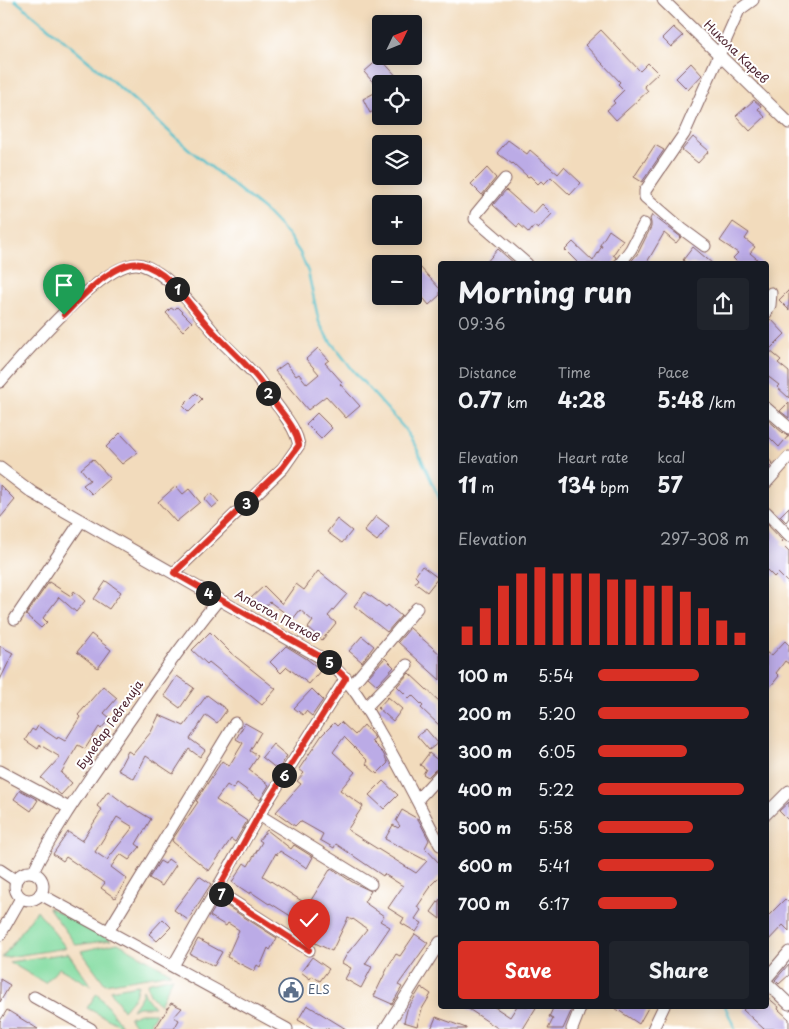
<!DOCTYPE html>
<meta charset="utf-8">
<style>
:root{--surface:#171b24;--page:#20242c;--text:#f1f3f6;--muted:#9ea1a6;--accent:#d93025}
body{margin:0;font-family:"Playpen Sans",sans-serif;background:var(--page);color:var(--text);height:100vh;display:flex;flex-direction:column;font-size:19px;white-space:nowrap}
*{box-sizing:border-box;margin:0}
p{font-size:16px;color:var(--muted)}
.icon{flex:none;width:28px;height:28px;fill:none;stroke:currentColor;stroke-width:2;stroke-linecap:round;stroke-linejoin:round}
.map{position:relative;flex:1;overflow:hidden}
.sheet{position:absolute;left:438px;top:261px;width:331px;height:748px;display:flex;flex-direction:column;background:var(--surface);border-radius:5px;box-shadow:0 2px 12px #0003}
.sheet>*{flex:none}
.needle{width:32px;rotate:47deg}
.buttons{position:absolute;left:372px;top:15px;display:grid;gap:10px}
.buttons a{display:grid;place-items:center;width:50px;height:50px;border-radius:5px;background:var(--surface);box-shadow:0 2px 12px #0003;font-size:25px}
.pin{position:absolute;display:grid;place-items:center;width:42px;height:42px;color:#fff;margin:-51px -21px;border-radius:50% 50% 50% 0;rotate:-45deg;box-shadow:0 0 5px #0007}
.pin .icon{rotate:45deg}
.km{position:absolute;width:25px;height:25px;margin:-12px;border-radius:50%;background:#222;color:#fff;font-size:14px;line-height:25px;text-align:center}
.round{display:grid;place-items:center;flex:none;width:52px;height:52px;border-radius:5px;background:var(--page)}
.summary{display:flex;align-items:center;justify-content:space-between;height:85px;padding:0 20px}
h1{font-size:28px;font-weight:700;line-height:38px}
.metrics{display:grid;grid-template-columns:repeat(3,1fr);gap:8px;height:85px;padding:5px 20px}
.metrics div{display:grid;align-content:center}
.metrics b{font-size:21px;font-weight:700}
.metrics small{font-size:14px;font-weight:400}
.metrics p{font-size:14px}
.chart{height:140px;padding:10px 20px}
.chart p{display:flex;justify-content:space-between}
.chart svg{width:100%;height:90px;margin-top:5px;stroke:var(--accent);stroke-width:6}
.action{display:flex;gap:10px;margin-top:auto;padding:10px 20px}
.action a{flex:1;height:58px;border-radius:5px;background:var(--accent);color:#fff;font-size:20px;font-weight:700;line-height:58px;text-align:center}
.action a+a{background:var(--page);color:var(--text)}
ul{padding:0 20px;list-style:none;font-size:16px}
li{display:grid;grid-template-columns:80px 60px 1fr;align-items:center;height:38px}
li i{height:12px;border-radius:6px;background:var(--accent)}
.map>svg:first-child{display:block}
.green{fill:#82dba0;stroke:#667d66}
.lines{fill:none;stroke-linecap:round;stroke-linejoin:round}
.stream{stroke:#53c0cb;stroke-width:2.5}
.building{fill:#bbabe6;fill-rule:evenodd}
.minor-casing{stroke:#85615e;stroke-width:13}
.minor{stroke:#fff;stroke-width:11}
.route-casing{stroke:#fff;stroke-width:10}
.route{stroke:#d93025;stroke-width:6}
.labels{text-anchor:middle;stroke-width:4;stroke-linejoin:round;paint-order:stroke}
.street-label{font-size:12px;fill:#4a1f2b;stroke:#fff}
.service-label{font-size:12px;fill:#4e5e75;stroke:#fff;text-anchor:start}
</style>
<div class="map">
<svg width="789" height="1029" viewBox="0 0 789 1029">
<rect width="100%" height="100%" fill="#fff"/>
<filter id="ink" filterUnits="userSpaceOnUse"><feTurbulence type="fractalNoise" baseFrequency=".02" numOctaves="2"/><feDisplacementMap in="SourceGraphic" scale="10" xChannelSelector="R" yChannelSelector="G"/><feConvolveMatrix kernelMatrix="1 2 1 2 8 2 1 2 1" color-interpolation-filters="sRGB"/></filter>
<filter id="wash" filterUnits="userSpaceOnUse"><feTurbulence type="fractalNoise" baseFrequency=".0096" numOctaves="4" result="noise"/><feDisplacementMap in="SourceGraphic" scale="20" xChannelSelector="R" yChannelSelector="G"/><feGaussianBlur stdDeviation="1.12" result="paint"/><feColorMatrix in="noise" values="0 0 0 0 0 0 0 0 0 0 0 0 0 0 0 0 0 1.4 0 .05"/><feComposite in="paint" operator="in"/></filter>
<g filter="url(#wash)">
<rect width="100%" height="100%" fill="#f2dbbc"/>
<g class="green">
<polygon points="48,907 111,940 76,945"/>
<polygon points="37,910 66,948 2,958"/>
<polygon points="118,943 171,973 105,984 81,951"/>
<polygon points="68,953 91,986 59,968 45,983 9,962"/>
<path d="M173,977L160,1004C152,1000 148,991 147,983Z"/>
<polygon points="138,985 135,996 123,1010 110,990"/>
<polygon points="143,990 146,997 154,1007 138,1007 132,1010 141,997"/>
<polygon points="97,993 123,1027 87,1008"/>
<polygon points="140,1013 156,1013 147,1029 138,1029 129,1017"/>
</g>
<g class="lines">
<g class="stream">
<polyline points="15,0 110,79 190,150 264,210 288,235 300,253 308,272 319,322 327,337 356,374 404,428 416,447 440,500"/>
<polyline points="725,1006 735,1029"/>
</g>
</g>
<g id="blocks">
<g class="building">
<polygon points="673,27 683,36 671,47 662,38"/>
<polygon points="601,30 640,71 648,63 658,73 644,86 648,91 616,120 607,110 615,103 613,101 624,90 618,84 620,82 585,45"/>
<polygon points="380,58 400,80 396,84 381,84 381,107 370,113 363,99 380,90 364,72"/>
<polygon points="691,63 702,75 688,90 676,78"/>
<polygon points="754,100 761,106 758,109 765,117 750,131 736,116"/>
<polygon points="693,137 709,151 698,163 682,150"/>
<polygon points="508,140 527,154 530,150 558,174 564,167 581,183 570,195 551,177 544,184 541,181 538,184 530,176 528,177 513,163 512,164 497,153"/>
<polygon points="655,145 664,150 642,182 634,177"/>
<polygon points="487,168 496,178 482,195 471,184"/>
<polygon points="506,190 533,214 542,204 552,214 538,229 534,226 529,233 519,224 517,227 493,205"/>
<polygon points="652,215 681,237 676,243 664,233 646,264 629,264 638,253 651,227 651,223 650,219"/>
<polygon points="733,222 749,233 745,239 755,247 750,253 763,264 739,264 733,258 738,253 720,241"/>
<polygon points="609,230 623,240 613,255 616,257 613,264 579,264 565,250 573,242 593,261 602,246 600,245"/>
<polygon points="693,247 713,264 687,264 683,260"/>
<polygon points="498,249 515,264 485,264"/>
<polygon points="419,266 440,289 440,295 429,305 414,287 414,271"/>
<polygon points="789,290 789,310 779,300"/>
<polygon points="177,307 192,322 183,331 166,313 171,308 174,310"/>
<polygon points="771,319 785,334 769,350 781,360 778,363 789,372 789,398 777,387 779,385 766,375 766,324"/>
<polygon points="318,348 329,360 325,363 342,382 340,384 360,406 346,418 326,396 308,410 275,371 286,363 296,376 299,374 307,384 319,374 306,359"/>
<polygon points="196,393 202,399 189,412 183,406"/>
<polygon points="789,402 789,418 780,411"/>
<polygon points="317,413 332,428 321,439 306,424"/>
<polygon points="766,418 784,434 789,435 779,447 766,434"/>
<polygon points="120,433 138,452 122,464 106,447"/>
<polygon points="766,456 773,464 767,470 766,469"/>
<polygon points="93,459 110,478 92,494 83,485 90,480 81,469"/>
<polygon points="0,485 15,500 0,518"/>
<polygon points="176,486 183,494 189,489 200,502 176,522 158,502"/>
<polygon points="211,493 219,502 212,508 204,499"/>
<polygon points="789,507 789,518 786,522 780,516"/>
<polygon points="376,516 389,526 377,541 364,531"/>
<polygon points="337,519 352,531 342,543 327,532"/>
<polygon points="766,523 783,541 781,543 789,551 789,584 778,573 774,577 766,569"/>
<polygon points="422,566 438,578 427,592 415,583 418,579 415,576"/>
<polygon points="318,571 347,594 328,616 336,623 322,640 308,628 313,621 300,610 293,619 270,602 261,610 250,599 264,586 282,604 296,584 304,590"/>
<polygon points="106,581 121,592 109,609 94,599"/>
<polygon points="49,582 71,596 74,591 85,601 76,612 59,597 43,618 47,622 41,628 26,615"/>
<polygon points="365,592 386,607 388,605 401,616 387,632 354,606"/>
<polygon points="410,628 440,654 440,680 398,642"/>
<polygon points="210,632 231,653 276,689 262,705 209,662 207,664 192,650"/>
<polygon points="91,634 111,650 98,668 77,652"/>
<polygon points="362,636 374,646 362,662 349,651"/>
<polygon points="785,641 789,645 789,664 785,661 776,673 779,676 766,692 766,652 771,656"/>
<polygon points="0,646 13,653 0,680"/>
<polygon points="286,646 307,659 321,670 309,684 287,667 281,673 270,662"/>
<polygon points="385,658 394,667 377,685 368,677"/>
<polygon points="409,673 440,702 440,726 421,708 423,706 412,695 409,698 397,686"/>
<polygon points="177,676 194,688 180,708 164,696"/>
<polygon points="103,686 117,698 104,713 110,718 101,729 99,727 85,749 78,745 61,773 72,783 61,795 41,778 60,757 40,745 38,749 25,740 32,729 35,731 38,726 57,739 58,737 65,741 80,717 78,715"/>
<polygon points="312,689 323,700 312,716 306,711 303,715 294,708"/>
<polygon points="207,695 227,710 217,723 206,715 190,739 205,750 200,757 189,749 173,774 146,756 134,779 118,770 128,751 133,754 151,732 159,715 184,726"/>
<polygon points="388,697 402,709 393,721 378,708"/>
<polygon points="341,722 355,735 364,725 375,738 371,741 383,753 388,763 377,774 366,764 368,761 344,737 333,752 355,772 340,790 363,806 348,829 349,831 416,873 427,861 385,839 393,825 398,828 400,826 396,821 402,810 418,819 429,840 425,848 440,864 440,876 429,887 430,888 417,907 421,910 415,919 422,923 416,932 401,923 404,918 388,908 403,886 384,874 383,876 336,844 334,848 320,840 323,834 300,821 295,826 276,812 301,784 297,781 304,773 299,769 322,735 334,723 337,726"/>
<polygon points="245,723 261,732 250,751 258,756 249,770 269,785 260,800 237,783 233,789 227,785 216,800 247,821 235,842 231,839 209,871 173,842 172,840 198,802 196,801 222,761 229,766 243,743 236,739"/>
<polygon points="426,729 438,743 429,750 417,736"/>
<polygon points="273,744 287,756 278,770 262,757"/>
<polygon points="429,753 440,762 440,768 435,770 428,777 423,774 426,769 420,765"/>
<polygon points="383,781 398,795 384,809 369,795"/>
<polygon points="20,790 38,800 31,811 14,799"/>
<path d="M108,791L129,807L130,806L151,819L136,844L140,847L129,860L120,854L111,867L127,879L115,898L101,888L105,883L66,857L63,861L53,854L68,832L82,841L102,810L97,806ZM117,817L133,827L107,860L95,852Z"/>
<polygon points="789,802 789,821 779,811"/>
<polygon points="267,830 291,849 294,845 313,857 307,868 280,851 277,855 276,853 263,876 308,905 331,868 354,883 371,891 364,902 384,916 380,921 390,927 365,964 372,967 361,988 345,979 351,968 342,963 347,954 367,929 353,919 352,920 348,918 332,951 315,943 316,940 293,926 297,920 270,903 269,904 251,892 250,894 232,882 244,863 248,866 262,842 259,840"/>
<polygon points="168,859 176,865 162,886 149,878 160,861 165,864"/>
<polygon points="199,876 211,884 188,920 174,910"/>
<polygon points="440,899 440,919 431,912"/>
<polygon points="785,899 789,903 789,931 783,925 766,943 766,918"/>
<polygon points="219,901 277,938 270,950 268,948 260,967 257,965 254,971 227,957 239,930 228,923 226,926 210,916"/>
<polygon points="163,919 171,927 157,941 149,934"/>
<polygon points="415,934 428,943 398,985 402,987 392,1004 374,996 389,965 396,954 400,956"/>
<polygon points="198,939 222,952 214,966 190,954"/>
<polygon points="312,957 329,969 320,981 312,976 310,979 301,972"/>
<polygon points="789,964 789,975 779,984 775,980"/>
<polygon points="0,979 10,985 0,1002"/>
<polygon points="292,979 299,984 294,994 285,992"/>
<polygon points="421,987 431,994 422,1009 417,1026 404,1022 407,1010"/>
<polygon points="766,996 779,1007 778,1009 789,1019 789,1029 764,1029 743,1010 747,1006 766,1006"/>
<polygon points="171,1003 182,1008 174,1017 179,1020 174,1029 155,1029"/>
<polygon points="307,1005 346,1029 314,1029 298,1020"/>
<polygon points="464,1006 493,1006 510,1017 517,1006 537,1006 523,1029 499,1029"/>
<polygon points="554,1006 573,1007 563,1029 548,1029 553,1019 549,1017"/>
<polygon points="612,1006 649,1006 639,1024"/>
<polygon points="7,1010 38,1029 0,1029 0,1021"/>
<polygon points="436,1017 466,1028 466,1029 431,1029"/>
</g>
</g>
</g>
<g filter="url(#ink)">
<use href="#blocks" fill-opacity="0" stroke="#85615e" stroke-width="1"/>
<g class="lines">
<g class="minor-casing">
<g id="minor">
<polyline points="663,0 789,123"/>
<polyline points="505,179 476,214 475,219 527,264"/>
<polyline points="705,246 682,229 645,197 645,191 684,134 739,10 753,0"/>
<polyline points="620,264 631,249 644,224"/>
<polyline points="766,313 770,305 771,293"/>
<path d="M0,382C21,358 109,254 142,265C175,276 200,318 223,343C234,354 245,364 255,375C264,386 271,398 280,409C288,421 296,430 299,445L283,468L174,573"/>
<polyline points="766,408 789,428"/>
<path d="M0,468L33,493L330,663C351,682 365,706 379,731C401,768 420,807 440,845"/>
<polyline points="766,483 789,457"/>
<polyline points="766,512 789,536"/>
<polyline points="15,619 81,521"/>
<polyline points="351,686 417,608"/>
<polyline points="365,708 407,665"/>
<polyline points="0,771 69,808"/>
<polyline points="417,800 440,775"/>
<polyline points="766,814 789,791"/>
<polyline points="259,815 371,884"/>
<polyline points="0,870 15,880"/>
<circle cx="29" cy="886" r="14"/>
<path d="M33,872C56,825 87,783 116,740C149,692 182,644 219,599"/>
<polyline points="217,891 309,950"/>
<polyline points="40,894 287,1029"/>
<polyline points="109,930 235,723"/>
<polyline points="0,935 21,898"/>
<polyline points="173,966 259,815 346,678"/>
<polyline points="766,979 789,952"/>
<polyline points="766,982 789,1004"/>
<polyline points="34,997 91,1029"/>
<polyline points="385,1029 440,942"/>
<polyline points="572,1029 581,1006"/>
<polyline points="653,1029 664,1006"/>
</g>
</g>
<use href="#minor" class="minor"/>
</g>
</g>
<g class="lines" filter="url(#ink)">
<g class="route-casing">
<path id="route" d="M64,315C80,299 115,259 141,264C170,271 191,308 210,328C224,344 241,358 255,375C263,384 270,395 277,406C287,419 296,429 299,445L282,468L174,573L318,655L330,663L346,678L259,815L217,891L309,950"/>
</g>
<use href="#route" class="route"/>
</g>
<defs>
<g id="civic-ring" transform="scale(1.25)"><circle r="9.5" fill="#fff" stroke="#5c6f8a" stroke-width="1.5"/><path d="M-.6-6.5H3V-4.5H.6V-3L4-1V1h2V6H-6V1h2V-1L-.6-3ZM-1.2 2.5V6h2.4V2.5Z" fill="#5c6f8a"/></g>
</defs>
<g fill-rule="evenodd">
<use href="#civic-ring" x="291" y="990"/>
</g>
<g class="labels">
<g class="street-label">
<text transform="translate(736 52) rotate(44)" y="4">Никола Карев</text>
<text transform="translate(277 616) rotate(29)" y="4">Апостол Петков</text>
<text transform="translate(110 725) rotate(-55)" y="4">Булевар Гевгелија</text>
</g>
<g class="service-label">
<text x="308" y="994">ELS</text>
</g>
</g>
</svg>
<div class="buttons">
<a><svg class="needle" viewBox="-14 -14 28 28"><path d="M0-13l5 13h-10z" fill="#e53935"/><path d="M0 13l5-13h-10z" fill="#9ea1a6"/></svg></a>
<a><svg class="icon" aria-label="locate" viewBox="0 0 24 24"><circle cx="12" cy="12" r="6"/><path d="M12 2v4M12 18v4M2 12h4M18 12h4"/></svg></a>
<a><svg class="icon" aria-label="layers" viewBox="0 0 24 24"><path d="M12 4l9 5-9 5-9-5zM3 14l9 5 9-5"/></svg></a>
<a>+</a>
<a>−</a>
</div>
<div class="pin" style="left:64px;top:315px;background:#1e9e55"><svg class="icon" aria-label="arrive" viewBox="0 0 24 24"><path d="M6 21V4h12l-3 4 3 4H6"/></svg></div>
<div class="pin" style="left:309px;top:950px;background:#d93025"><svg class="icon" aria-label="check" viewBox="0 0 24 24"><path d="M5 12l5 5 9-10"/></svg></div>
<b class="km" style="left:177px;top:289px">1</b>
<b class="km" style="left:268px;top:393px">2</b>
<b class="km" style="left:246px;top:503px">3</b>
<b class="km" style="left:208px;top:593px">4</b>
<b class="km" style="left:329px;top:662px">5</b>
<b class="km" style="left:284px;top:775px">6</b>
<b class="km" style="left:221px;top:894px">7</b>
<section class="sheet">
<div class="summary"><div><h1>Morning run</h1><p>09:36</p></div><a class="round"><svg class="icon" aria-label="share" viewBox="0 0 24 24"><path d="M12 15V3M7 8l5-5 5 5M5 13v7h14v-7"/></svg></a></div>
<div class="metrics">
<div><p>Distance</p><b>0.77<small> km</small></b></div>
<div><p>Time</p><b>4:28</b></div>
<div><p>Pace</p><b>5:48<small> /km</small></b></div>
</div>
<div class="metrics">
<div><p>Elevation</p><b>11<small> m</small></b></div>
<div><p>Heart rate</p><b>134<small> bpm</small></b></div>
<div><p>kcal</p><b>57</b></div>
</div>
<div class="chart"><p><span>Elevation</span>297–308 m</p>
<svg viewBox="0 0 160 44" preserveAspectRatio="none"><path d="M5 44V35M15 44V26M25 44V15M35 44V9M45 44V6M55 44V9M65 44V9M75 44V9M85 44V12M95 44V12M105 44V15M115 44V15M125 44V18M135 44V26M145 44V32M155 44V38"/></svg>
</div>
<ul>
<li><b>100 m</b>5:54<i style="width:67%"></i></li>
<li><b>200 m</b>5:20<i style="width:100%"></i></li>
<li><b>300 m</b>6:05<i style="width:59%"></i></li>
<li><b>400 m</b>5:22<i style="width:97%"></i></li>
<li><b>500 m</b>5:58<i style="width:63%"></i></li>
<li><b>600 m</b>5:41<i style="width:77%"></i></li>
<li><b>700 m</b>6:17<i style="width:52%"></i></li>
</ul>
<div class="action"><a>Save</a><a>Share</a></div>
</section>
</div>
